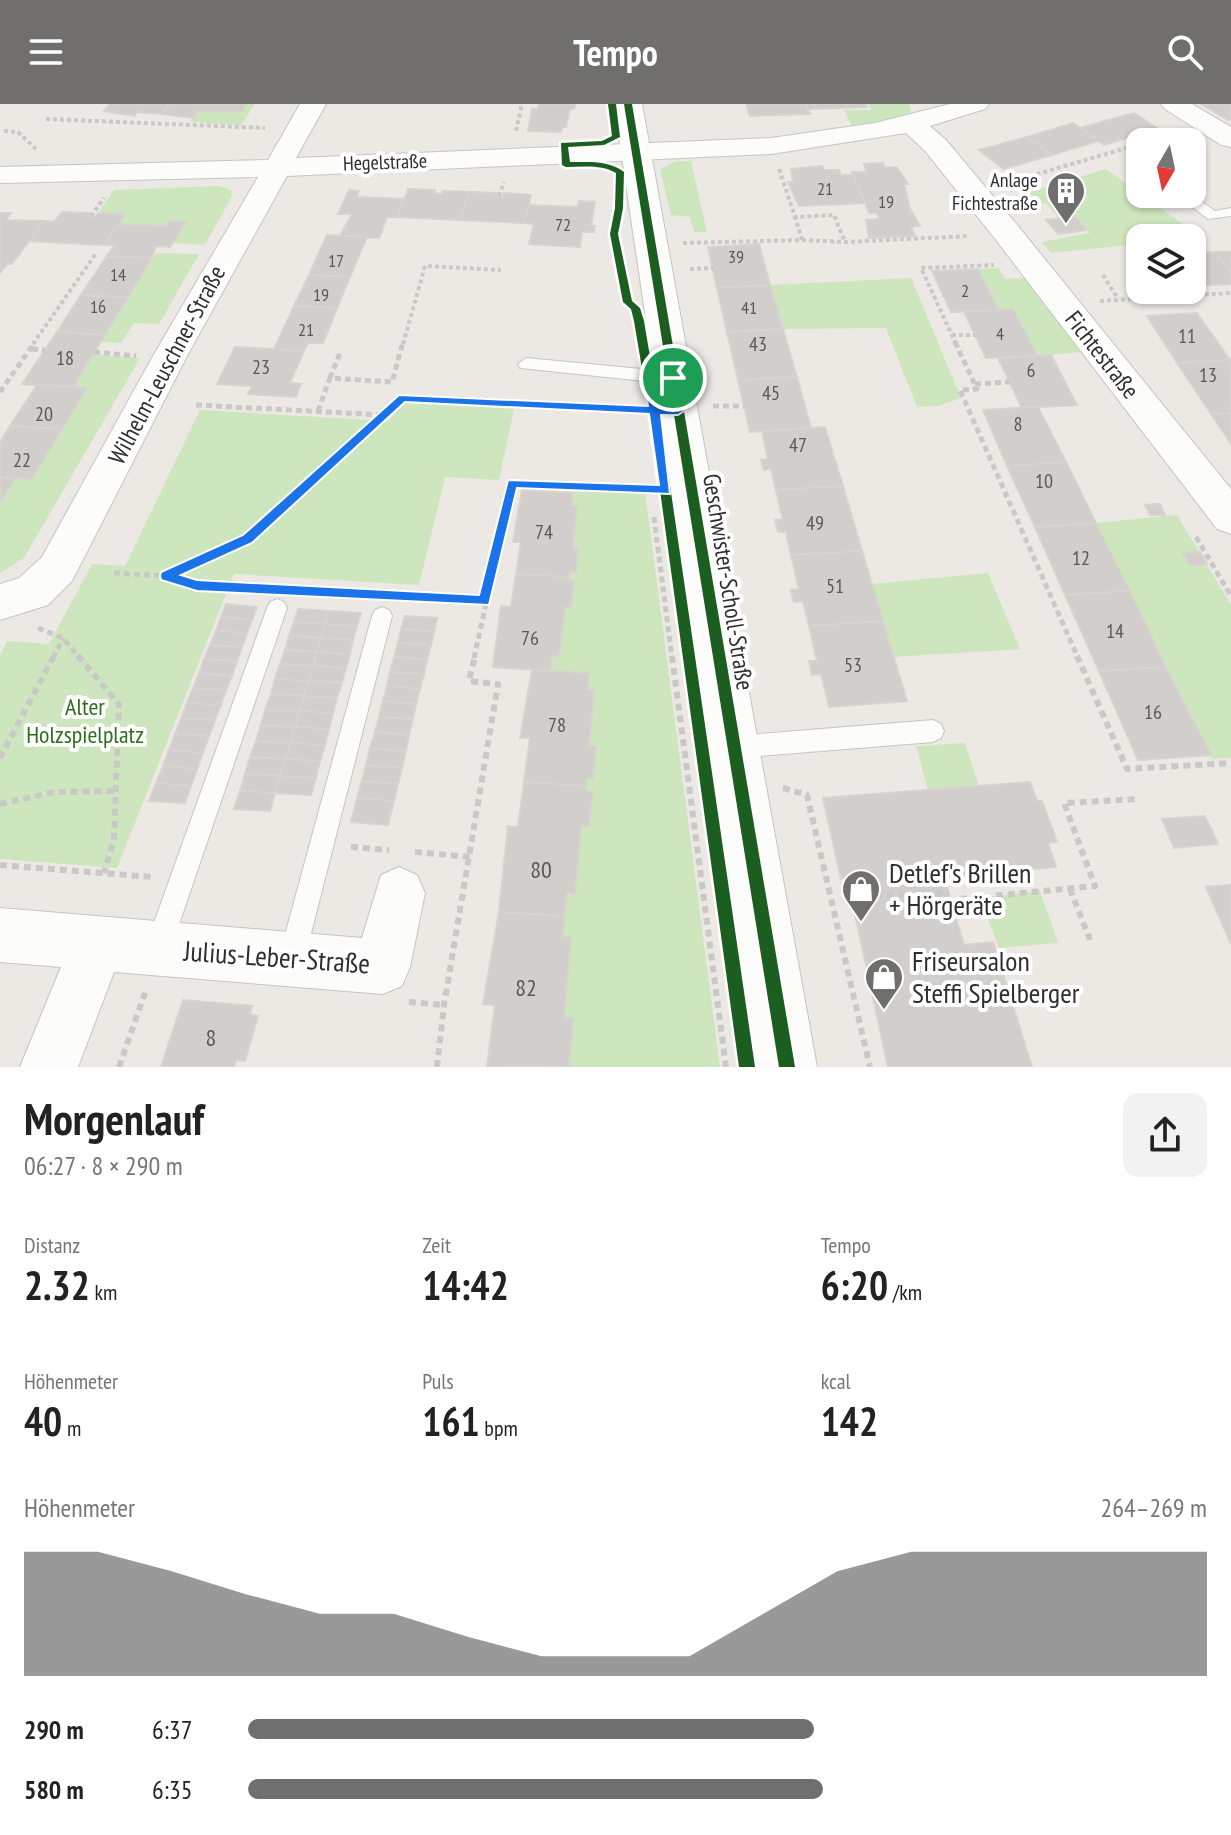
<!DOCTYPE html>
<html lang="de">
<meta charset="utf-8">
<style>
:root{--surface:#fff;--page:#f2f2f2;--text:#222;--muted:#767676;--accent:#706f6e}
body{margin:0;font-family:"PT Sans Narrow",sans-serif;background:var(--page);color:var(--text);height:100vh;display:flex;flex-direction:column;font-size:30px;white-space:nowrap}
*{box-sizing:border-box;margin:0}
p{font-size:26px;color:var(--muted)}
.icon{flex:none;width:44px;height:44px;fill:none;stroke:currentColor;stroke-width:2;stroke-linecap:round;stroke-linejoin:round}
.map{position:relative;height:963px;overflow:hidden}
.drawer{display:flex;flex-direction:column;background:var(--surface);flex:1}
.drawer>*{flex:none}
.needle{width:52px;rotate:189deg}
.fabs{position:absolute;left:1126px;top:24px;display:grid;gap:16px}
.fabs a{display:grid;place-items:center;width:80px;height:80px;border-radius:16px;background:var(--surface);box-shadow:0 2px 6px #0004;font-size:40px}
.pin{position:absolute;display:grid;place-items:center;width:68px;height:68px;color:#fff;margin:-34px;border:4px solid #fff;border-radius:50%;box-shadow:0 2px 8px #0007}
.round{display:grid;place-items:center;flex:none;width:84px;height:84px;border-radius:16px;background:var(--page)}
.headline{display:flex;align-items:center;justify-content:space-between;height:136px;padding:0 24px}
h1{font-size:44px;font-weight:700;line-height:60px}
.stats{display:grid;grid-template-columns:repeat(3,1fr);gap:12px;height:136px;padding:8px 24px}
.stats div{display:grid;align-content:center}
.stats b{font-size:40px;font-weight:700}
.stats small{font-size:22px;font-weight:400}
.stats p{font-size:22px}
.chart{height:224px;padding:16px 24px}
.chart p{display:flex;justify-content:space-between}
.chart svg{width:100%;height:144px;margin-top:8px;fill:var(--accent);opacity:.7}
ul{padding:0 24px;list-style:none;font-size:26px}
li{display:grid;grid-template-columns:128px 96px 1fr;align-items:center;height:60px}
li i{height:20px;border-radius:10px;background:var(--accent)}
header{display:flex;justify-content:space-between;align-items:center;height:104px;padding:0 24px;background:var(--accent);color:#fff;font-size:36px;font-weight:700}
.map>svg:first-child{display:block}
.green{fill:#cee6be}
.building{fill:#d1cecb;stroke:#d7d4d0;stroke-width:2}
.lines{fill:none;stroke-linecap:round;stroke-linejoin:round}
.lane-casing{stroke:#c5c4c5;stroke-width:2}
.street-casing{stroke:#c5c4c5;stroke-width:2}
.secondary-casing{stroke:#c5c4c5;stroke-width:2}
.path-far2{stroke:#c9c9c8;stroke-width:4;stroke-dasharray:4 3;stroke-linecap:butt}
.path-far1{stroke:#c9c9c8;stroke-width:5;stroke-dasharray:6 4;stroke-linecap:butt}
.path{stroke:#c9c9c8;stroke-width:6;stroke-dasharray:7 5;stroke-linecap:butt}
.lane{fill:#fcfcfb;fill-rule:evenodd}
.street{fill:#fcfcfb;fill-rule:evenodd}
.secondary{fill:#fcfcfb;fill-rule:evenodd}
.cycleway-casing{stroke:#fff;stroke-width:5}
.cycleway{fill:#1b5e20;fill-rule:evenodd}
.route{fill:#1a73e8;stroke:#fff;stroke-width:2;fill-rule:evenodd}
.labels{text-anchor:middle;stroke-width:8;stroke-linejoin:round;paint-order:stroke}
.far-number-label{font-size:18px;fill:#585857}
.far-street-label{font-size:20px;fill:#2e2e2e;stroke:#fff}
.far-poi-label{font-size:20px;fill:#2e2e2e;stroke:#fff;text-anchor:end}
.number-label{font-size:20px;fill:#585857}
.street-label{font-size:24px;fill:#2e2e2e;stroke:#fff}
.park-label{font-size:24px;fill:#2c6e1b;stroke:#fff}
.near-number-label{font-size:24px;fill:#585857}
.near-poi-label{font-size:28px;fill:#2e2e2e;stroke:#fff;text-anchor:start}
.near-street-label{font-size:28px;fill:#2e2e2e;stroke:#fff}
</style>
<header><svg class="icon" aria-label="menu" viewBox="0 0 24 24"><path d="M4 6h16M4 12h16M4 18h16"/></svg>Tempo<svg class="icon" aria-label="search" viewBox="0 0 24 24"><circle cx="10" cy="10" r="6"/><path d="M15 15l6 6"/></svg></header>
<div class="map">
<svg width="1231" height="963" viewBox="0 0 1231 963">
<rect width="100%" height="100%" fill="#ece8e4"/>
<g class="green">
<polygon points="246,0 255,0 241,21 190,18 198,7 242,7"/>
<polygon points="869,0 909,0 911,8 904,12 852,23 844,6 871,6"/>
<polygon points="676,57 691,57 707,128 694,128 690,113 671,111 660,65"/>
<polygon points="1106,65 1201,133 1140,134 1140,140 1051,149 1042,138 1090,129 1074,112 1059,114 1046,99 1013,103 1007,95"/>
<polygon points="219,82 231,86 232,92 205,141 172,139 185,118 171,117 167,122 118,120 124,110 98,109 114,86"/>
<polygon points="156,149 199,150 159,220 134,219 121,239 101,238"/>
<polygon points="999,164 1005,175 1024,174 1082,248 1037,252 1013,206 998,206 978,165"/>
<polygon points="911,174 961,294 938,302 917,303 886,224 783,225 770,181"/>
<polygon points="93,251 140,254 24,454 0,469 0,399 15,374 32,375 87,284 73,283"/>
<polygon points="405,299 514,305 499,376 445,373 419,481 234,470 117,764 0,755 0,551 7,537 49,540 92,460 125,462 200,306 388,317"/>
<polygon points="573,385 645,387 720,963 559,963 569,961 573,915 564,914 571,834 563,833 567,789 575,789 581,722 589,722 593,687 585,686 586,675 593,675 596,643 589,642 594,586 587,585 589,570 550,567 552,551 558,552 565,503 571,502 574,477 568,477 570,468 576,468 578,445 573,445 577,402 571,401"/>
<polygon points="1177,411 1231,501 1231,654 1212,655 1096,419"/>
<polygon points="988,469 1020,545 893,553 872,480"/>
<polygon points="965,639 979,683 928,686 916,642"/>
<polygon points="1040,787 1058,839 999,844 980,794"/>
</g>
<g class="building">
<polygon points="110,0 169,0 162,10 137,8 135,12 104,7"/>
<polygon points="169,0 246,0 242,7 198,7 193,14 162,10"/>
<polygon points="539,0 575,0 574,5 570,5 566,23 562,23 561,28 528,27 532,5 538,5"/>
<polygon points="746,0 806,0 810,10 750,12"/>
<polygon points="806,0 866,0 867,3 808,5"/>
<polygon points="1201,0 1231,0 1231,15 1228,16"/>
<polygon points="1134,9 1158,25 1104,41 1080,24"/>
<polygon points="1073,19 1099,37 1052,51 1027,33"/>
<polygon points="1027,33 1052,51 1003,65 979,46"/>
<polygon points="883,59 885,64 897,63 908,80 904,80 910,105 920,122 911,123 915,132 869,134 866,116 879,115 877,109 869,109 852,68 867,68 864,60"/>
<polygon points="822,62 824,66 839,66 841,71 853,71 865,99 799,102 788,78 793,78 791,65"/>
<polygon points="408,85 435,86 434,89 442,90 443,87 469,88 460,116 397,113"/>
<polygon points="349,86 359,87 356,93 404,95 397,113 387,113 379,134 340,132 352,110 338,110"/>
<polygon points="469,88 497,89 496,92 503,93 504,89 531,91 524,119 460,116"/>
<polygon points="579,97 595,98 591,122 595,122 594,128 582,128 580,143 529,140 534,120 524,119 529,101 578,103"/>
<polygon points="62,108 89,109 87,112 95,113 98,109 125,110 104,141 29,137 44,117 54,118"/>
<polygon points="0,109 11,109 6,116 44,117 12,160 7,160 0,169"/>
<polygon points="1074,112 1087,126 1058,130 1046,116"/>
<polygon points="170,117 186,118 170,143 156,142 152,154 107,152 115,141 104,141 118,120 167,122"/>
<polygon points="327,131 367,133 350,173 309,171"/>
<polygon points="759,140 770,181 717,184 708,143"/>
<polygon points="1215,148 1231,168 1231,180 1192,182 1192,149"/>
<polygon points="1215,148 1231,148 1231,168"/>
<polygon points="107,152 152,154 128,193 81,191"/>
<polygon points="978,165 998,206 951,208 932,167"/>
<polygon points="309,171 350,173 337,204 294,202"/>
<polygon points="770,181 783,225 727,228 717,184"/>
<polygon points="81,191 128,193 105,231 57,228"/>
<polygon points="294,202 337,204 323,239 308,239 304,247 274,245"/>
<polygon points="1013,205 1037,252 986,254 964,208"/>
<polygon points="1197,209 1211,229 1230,256 1177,259 1147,212"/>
<polygon points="783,225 797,273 738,276 727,228"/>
<polygon points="57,228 105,231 73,283 22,280"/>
<polygon points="235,243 304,247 290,279 301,280 296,293 248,290 252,282 217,280"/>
<polygon points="1051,251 1077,301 1022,304 998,254"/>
<polygon points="1230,256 1231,309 1211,310 1177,259"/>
<polygon points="797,273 811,324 750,328 738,276"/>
<polygon points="37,281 87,284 62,325 10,322"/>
<polygon points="1038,303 1066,358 1007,362 983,306"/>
<polygon points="1231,309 1231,340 1211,310"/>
<polygon points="10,322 62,325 32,375 0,373 0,338"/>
<polygon points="825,323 843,382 776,386 771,365 764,366 762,361 761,356 768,355 762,327"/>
<polygon points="1066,358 1096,419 1035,423 1007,362"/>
<polygon points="0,373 15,374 0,399"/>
<polygon points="843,382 862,447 791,451 786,428 778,428 775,416 783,416 776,386"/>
<polygon points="522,386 573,389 571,401 577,402 573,445 578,445 576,468 570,468 569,473 516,470 521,438 513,438"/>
<polygon points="1160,400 1165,411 1150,411 1145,401"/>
<polygon points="1096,419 1130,487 1065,491 1035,423"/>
<polygon points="862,447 883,517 809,522 803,497 794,498 792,491 791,486 799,485 791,451"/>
<polygon points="1200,448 1207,460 1190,461 1183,449"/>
<polygon points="516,470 569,473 568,477 574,477 571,503 565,503 559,552 552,551 550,567 493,563 501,502 511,503"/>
<polygon points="1130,487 1166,563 1099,567 1065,491"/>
<polygon points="226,500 257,503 252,516 221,513"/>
<polygon points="298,505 329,507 325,520 294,518"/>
<polygon points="329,507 361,509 357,522 325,520"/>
<polygon points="405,512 437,514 434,528 401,525"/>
<polygon points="221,513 252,516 247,529 216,527"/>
<polygon points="883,517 907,597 829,603 821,570 812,571 809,557 817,557 809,522"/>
<polygon points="294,518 325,520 321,534 289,532"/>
<polygon points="325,520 357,522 353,536 321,534"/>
<polygon points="401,525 434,528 431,541 398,539"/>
<polygon points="216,527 247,529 242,543 210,541"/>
<polygon points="289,532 321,534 317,548 285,546"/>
<polygon points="321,534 353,536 350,550 317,548"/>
<polygon points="398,539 431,541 427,556 394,553"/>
<polygon points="210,541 242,543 237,557 204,555"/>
<polygon points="285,546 317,548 313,562 280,560"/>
<polygon points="317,548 350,550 346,564 313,562"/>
<polygon points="394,553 427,556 424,570 390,568"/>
<polygon points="204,555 237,557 232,572 199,569"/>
<polygon points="280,560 313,562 308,577 275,575"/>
<polygon points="313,562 346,564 342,579 308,577"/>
<polygon points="1166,563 1187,604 1211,651 1138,656 1099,567"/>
<polygon points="532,566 589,569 587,585 594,586 589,642 596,642 593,675 586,675 586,682 524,678 530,634 520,634"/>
<polygon points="390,568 424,570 420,585 387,582"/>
<polygon points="199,569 232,572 226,586 193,584"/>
<polygon points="275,575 308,577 304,592 271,590"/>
<polygon points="308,577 342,579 337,594 304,592"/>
<polygon points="387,582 420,585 416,600 383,597"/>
<polygon points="193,584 226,586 221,601 187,599"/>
<polygon points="271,590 304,592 300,607 265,606"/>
<polygon points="304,592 337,594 333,609 300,607"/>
<polygon points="383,597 416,600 413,615 379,613"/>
<polygon points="187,599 221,601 215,616 181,615"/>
<polygon points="265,606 300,607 295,623 261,621"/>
<polygon points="300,607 333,609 329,625 295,623"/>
<polygon points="379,613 413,615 409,631 375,628"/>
<polygon points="181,615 215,616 209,632 175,630"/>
<polygon points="261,621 295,623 290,639 256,637"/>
<polygon points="295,623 329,625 325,641 290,639"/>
<polygon points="375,628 409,631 406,647 370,644"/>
<polygon points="175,630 209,632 203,649 169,646"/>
<polygon points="256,637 290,639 285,655 250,653"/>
<polygon points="290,639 325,641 320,657 285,655"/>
<polygon points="370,644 406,647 402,664 366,661"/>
<polygon points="169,646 203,649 197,665 163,662"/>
<polygon points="250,653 285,655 280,672 245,670"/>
<polygon points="285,655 320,657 316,674 280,672"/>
<polygon points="366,661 402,664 398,680 362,677"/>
<polygon points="163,662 197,665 191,682 156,679"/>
<polygon points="245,670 280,672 275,689 240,687"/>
<polygon points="280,672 316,674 311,691 275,689"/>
<polygon points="362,677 398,680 394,697 357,694"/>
<polygon points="524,678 586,682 585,686 593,687 589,722 581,722 575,790 567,789 564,812 499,808 508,722 518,723"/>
<polygon points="1030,678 1037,697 1042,697 1057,738 1048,739 1056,763 944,773 964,841 993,838 1032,963 888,963 851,792 846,773 841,775 823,694"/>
<polygon points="156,679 191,682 185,699 149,697"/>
<polygon points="240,687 275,689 270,707 234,705"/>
<polygon points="357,694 394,697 388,721 351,718"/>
<polygon points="1205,712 1218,740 1174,744 1162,715"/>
<polygon points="1231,781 1231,840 1206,783"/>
<polygon points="499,808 564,812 563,833 571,833 564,914 573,915 569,962 487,963 495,901 483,900"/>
<polygon points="183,896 252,902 250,911 258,912 245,957 236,956 234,963 161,963"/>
</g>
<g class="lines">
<g class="lane-casing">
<g id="lane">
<polygon points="1175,90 1191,90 1215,107 1231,104 1231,112 1208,115"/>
<polygon points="526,254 673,268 681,274 673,280 520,264 518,260"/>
<polygon points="277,495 284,498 287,504 172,841 168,850 159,854 150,850 146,841 267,504 270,498"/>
<polygon points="382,503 389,506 392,512 305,853 301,862 292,866 283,862 279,853 372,512 375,506"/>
<polygon points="933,616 941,620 944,627 941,634 933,638 733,654 725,651 722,643 725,635 733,632"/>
</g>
</g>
<g class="street-casing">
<g id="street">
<polygon points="300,0 326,0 296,54 771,34 875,19 950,0 989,0 985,5 930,22 946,36 1018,122 1231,385 1231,430 1217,425 996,136 926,48 906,29 771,50 287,72 187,252 72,477 48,501 0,516 0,480 19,474 42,453 153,252 258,73 0,79 0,63 268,56"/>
<polygon points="1161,0 1192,0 1231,23 1231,43 1221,41 1165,5"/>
<polygon points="399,763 417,771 425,789 410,863 402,882 383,890 114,868 78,963 20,963 61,863 0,858 0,804 362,834 381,771"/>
</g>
</g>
<g class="secondary-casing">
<polygon id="secondary" points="614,0 642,0 817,963 757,963"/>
</g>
<g class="path-far2">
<polyline points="46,15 265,24"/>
<polyline points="4,27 18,28 36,45"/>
<polyline points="516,27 522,0"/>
<polyline points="1146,38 1171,31"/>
<polyline points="779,65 795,113 834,111 845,138"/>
<polyline points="1003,80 1140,40"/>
<polyline points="499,92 504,78"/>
<polyline points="91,112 104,94"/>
<polyline points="802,136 845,138 970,132"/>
<polyline points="683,139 802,136 795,113"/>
<polyline points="690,165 713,164"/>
<polyline points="1103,171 1118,195"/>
<polyline points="1100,197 1231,189"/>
<polyline points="952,231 975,231"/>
<polyline points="33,240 97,148"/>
<polyline points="403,240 425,162 501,166"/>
<polyline points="956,240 921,164 994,161"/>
</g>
<g class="path-far1">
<polyline points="955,238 977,285 960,286 1078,554"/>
<polyline points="32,245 45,246"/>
<polyline points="94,248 136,252"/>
<polyline points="330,274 340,249"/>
<polyline points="975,280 1010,278"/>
<polyline points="0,288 35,238"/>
<polyline points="196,301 383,311"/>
<polyline points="713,302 744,302"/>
<polyline points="318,307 330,274 392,278 403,238"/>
<polyline points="654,413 672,554"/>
<polyline points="1196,433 1231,492"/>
<polyline points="114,469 166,472 247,435 403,293 641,306"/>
<polyline points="167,472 197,481 260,485"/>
<polyline points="298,487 367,491"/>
<polyline points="401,493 484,497"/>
<polyline points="38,524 63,534 80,554"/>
<polyline points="53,554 63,534"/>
<polyline points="474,554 513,379 655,385"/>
</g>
<g class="path">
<polyline points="78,552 119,600 114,735 104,769"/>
<polyline points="672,552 726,963"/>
<polyline points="1077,552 1127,665 1231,659"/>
<polyline points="0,654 54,552"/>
<polyline points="783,684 807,691 870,963"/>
<polyline points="0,700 55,688 116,687"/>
<polyline points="351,743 389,746"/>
<polyline points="415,748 470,753"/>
<polyline points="0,761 152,773"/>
<polyline points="1070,785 1090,836"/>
<polyline points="851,792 949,789"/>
<polyline points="960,795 1095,782 1064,699 1139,695"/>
<polyline points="409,898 444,901"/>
<polyline points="119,963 146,886"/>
<polyline points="437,963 444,901 498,580 469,577 475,552"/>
</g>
<use href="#lane" class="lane"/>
<use href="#street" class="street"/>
<use href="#secondary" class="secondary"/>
<g class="cycleway-casing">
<g id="cycleway">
<path d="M608,0H616L620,33L604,41L568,43L570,58C589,58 609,56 624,68L623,104L618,130L632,197L640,204L644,217L659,306L755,963H739L649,306L634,217L631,205L623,198L610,130L615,104L616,69C601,60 583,63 566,63L562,61L561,39L602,37L612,32Z"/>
<polygon points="624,0 632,0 795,963 779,963"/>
</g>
</g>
<use href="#cycleway" class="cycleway"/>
</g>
<path class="route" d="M648,268L676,271L684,307L678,311H661L670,390L517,384L489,501L197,487L161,476L160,472L161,468L243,431L399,291L648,302L643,272ZM655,276L668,277L672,303L659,302ZM405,298L649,310L659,381L508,376L479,491L197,476L181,471L252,439Z"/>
<defs>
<g id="building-pin" transform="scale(2)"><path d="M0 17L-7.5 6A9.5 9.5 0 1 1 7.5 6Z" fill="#706f6e" stroke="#fff"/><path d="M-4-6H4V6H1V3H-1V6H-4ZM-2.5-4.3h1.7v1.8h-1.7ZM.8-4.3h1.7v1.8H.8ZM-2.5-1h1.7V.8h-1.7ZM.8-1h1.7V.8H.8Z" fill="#fff"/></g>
<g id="shop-pin" transform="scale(2)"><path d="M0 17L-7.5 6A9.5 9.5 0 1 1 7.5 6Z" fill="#706f6e" stroke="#fff"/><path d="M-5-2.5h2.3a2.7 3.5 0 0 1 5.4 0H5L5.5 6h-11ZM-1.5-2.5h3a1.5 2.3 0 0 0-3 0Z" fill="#fff"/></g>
</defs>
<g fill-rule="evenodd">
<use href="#building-pin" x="1066" y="87"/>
<use href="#shop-pin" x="861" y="785"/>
<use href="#shop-pin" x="884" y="873"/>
</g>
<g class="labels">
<g class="far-number-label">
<text x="825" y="91">21</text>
<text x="886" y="104">19</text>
<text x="563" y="127">72</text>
<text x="736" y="159">39</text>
<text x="336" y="163">17</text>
<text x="118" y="177">14</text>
<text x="965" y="193">2</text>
<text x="321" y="197">19</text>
<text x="98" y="209">16</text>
<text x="749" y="210">41</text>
<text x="306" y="232">21</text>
<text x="1000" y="236">4</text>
</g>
<g class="far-street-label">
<text transform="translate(385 58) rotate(-2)" y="7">Hegelstraße</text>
</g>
<g class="far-poi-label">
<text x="1038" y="83">Anlage<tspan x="1038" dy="23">Fichtestraße</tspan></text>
</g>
<g class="number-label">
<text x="1187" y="239">11</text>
<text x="758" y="247">43</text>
<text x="65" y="261">18</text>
<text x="261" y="270">23</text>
<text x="1031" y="273">6</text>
<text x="1208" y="278">13</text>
<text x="771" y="296">45</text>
<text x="44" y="317">20</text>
<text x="1018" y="327">8</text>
<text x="798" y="348">47</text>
<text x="22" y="363">22</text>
<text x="1044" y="384">10</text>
<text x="815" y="426">49</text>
<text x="544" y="435">74</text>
<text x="1081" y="461">12</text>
<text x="835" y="489">51</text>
<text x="1115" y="534">14</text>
<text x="530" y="541">76</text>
<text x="853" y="568">53</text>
<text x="1153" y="615">16</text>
<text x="557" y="628">78</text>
</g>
<g class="street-label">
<text transform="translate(1102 251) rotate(52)" y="8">Fichtestraße</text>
<text transform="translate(167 261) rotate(-62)" y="8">Wilhelm-Leuschner-Straße</text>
<text transform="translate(728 478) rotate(81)" y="8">Geschwister-Scholl-Straße</text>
</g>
<g class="park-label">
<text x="85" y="611">Alter<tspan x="85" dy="28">Holzspielplatz</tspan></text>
</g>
<g class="near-number-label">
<text x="541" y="774">80</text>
<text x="526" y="892">82</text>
<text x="211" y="942">8</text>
</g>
<g class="near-poi-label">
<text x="889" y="779">Detlef's Brillen<tspan x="889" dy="32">+ Hörgeräte</tspan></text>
<text x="912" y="867">Friseursalon<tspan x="912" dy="32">Steffi Spielberger</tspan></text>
</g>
<g class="near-street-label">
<text transform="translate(277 853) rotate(4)" y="10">Julius-Leber-Straße</text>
</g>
</g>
</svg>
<div class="fabs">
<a><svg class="needle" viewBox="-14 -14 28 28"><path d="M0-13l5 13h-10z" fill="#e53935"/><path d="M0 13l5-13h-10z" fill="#767676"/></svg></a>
<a><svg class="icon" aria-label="layers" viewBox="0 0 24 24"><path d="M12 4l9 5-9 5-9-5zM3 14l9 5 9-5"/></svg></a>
</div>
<div class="pin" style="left:673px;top:274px;background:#1e9e55"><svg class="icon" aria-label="arrive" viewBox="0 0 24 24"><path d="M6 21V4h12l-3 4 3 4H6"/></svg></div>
</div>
<section class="drawer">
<div class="headline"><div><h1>Morgenlauf</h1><p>06:27 · 8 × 290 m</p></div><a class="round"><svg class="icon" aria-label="share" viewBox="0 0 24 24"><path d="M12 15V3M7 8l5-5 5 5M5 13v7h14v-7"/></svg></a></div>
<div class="stats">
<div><p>Distanz</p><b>2.32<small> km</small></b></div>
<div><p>Zeit</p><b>14:42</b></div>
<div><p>Tempo</p><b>6:20<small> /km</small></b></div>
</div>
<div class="stats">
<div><p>Höhenmeter</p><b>40<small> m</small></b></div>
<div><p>Puls</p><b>161<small> bpm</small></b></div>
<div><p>kcal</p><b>142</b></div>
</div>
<div class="chart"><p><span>Höhenmeter</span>264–269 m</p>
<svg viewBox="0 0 160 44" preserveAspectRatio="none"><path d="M0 44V6L10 6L20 12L30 19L40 25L50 25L60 32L70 38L80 38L90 38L100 25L110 12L120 6L130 6L140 6L150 6L160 6V44z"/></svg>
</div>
<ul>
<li><b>290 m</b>6:37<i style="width:59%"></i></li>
<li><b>580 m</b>6:35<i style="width:60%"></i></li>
</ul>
</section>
